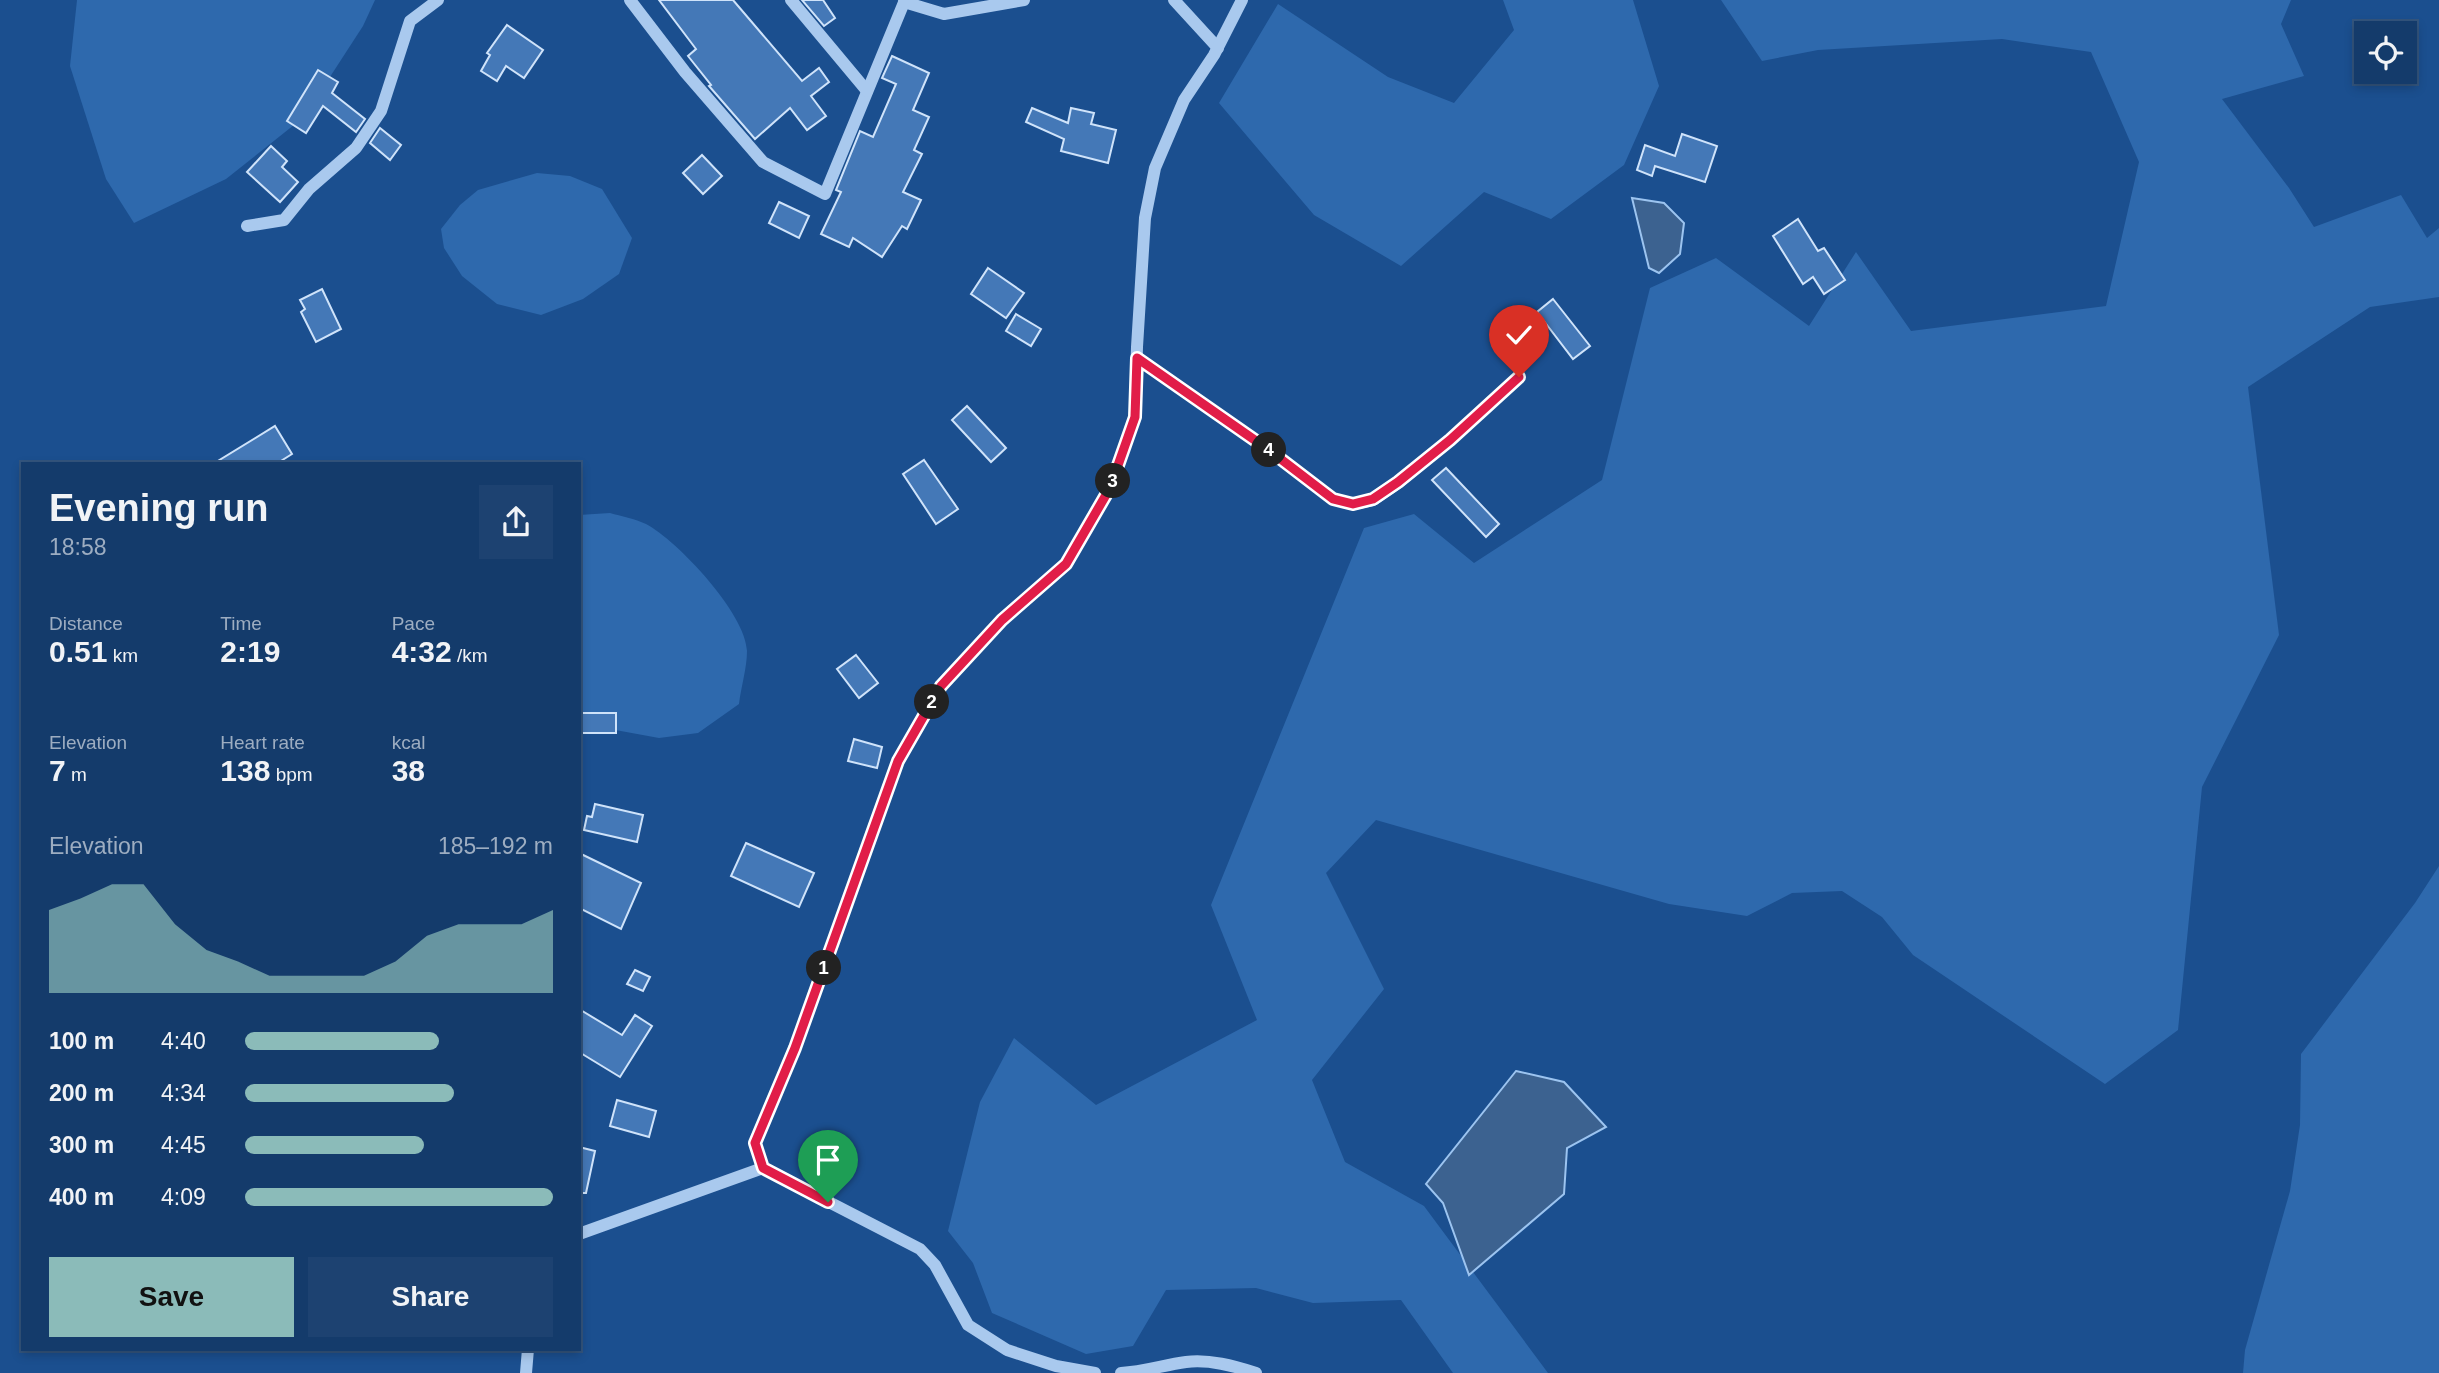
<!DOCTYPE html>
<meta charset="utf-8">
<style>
:root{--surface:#143b6b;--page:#1d4271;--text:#f1f3f6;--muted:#9dadc1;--line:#33557e;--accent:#8bbbb9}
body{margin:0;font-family:Arial,sans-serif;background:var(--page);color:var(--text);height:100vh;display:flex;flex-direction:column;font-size:26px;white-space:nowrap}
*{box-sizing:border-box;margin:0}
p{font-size:23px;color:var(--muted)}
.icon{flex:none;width:38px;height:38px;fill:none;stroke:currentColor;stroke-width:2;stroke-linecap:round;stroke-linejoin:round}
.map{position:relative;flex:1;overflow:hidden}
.side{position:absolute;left:21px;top:462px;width:560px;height:889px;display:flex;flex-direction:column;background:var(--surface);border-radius:0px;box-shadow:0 4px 10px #0003,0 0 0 2px var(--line)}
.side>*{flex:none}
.buttons{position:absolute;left:2354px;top:21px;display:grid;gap:14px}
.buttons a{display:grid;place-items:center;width:63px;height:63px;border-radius:0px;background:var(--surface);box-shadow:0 4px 10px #0003,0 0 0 2px var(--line);font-size:35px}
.pin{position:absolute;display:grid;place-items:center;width:60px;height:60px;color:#fff;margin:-72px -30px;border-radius:50% 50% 50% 0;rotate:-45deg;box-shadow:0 0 7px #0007}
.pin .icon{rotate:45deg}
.km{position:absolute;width:35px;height:35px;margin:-18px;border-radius:50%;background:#222;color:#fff;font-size:19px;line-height:35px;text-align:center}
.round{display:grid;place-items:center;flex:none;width:74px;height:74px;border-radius:0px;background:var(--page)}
.summary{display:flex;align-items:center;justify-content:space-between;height:119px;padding:0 28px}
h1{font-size:38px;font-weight:700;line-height:52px}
.stats{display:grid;grid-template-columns:repeat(3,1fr);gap:10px;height:119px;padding:7px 28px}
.stats div{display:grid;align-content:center}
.stats b{font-size:30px;font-weight:700}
.stats small{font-size:19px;font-weight:400}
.stats p{font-size:19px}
.chart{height:196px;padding:14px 28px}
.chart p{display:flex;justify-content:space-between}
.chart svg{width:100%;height:126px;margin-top:7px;fill:var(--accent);opacity:.7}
.action{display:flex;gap:14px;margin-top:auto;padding:14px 28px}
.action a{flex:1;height:80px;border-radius:0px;background:var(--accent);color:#111;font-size:28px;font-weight:700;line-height:80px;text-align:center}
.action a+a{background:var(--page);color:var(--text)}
ul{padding:0 28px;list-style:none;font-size:23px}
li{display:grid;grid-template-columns:112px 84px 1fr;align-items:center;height:52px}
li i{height:18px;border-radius:9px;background:var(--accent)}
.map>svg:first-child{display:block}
.green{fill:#2e69ad}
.water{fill:#3c6290;stroke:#9cc4f0;stroke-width:2}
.building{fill:#4478b7;stroke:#cfe3fa;stroke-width:2}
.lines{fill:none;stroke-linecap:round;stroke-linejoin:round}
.minor{stroke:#a9c9ee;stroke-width:12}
.route-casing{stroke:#fff;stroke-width:14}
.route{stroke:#e11d48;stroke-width:9}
</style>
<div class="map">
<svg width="2439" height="1373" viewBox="0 0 2439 1373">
<rect width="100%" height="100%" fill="#1b4f8f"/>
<g class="green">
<polygon points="77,0 375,0 363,26 304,117 226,179 134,223 106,179 70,66"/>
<polygon points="1503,0 1633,0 1659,86 1624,165 1551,219 1484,192 1401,266 1314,215 1219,103 1278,4 1388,77 1454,103 1514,30"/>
<polygon points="1721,0 2291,0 2281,24 2304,76 2222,99 2289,188 2314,227 2401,195 2427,238 2439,228 2439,297 2370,307 2248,387 2279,635 2202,787 2178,1030 2105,1084 1913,955 1882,917 1842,891 1792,893 1747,916 1669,904 1376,820 1326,873 1384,989 1312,1080 1345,1162 1424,1206 1548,1373 1453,1373 1401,1300 1313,1303 1256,1288 1166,1290 1133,1346 1086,1354 992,1313 973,1263 948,1231 980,1102 1014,1038 1096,1105 1257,1020 1211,905 1364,528 1414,514 1474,563 1602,480 1650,288 1716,258 1809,326 1856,252 1911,331 2106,306 2139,162 2091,52 2002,39 1818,50 1762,61"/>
<polygon points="537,173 570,176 602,189 632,238 619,274 583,299 541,315 497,304 462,276 444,248 441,229 460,205 478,190"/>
<path d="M610,513C621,516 635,519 646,524C678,541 746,614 747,651C747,668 741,687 739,704L698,733L659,738L599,727L579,709V515Z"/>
<polygon points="2439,866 2439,1373 2243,1373 2245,1350 2290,1191 2300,1125 2301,1054 2415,903"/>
</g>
<g class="water">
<polygon points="1632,198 1664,203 1684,223 1680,254 1659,273 1649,268"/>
<polygon points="1516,1071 1564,1082 1606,1127 1567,1148 1564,1194 1469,1275 1443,1203 1426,1184"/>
</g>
<g class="building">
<polygon points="659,0 733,0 802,81 819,68 829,82 811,96 826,116 807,130 790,108 755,139 709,86 711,85 688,56 696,49"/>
<polygon points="802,0 823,0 835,18 824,26"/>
<polygon points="507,25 543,50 524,78 506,66 497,81 481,71 490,55 487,53"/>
<polygon points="892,56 929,73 913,110 929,117 914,150 922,154 903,192 921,200 907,229 902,226 882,257 853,238 849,247 821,234 841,192 836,190 860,131 873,137 896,84 882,78"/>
<polygon points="318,70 338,82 332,93 365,119 356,132 323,106 306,133 287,121"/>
<polygon points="1032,108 1068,123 1071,108 1094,113 1091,124 1116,130 1108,163 1061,151 1064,139 1026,122"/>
<polygon points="380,128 401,145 390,160 370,143"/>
<polygon points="1682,134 1717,146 1705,182 1655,166 1652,176 1637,170 1645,145 1675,156"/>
<polygon points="271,146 287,161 282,167 298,182 280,202 247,172"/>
<polygon points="702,155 722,176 703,194 683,173"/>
<polygon points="779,202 809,216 799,238 769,223"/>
<polygon points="1798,219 1818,251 1824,248 1845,280 1824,294 1813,277 1803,284 1773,236"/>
<polygon points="988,268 1024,293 1006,318 971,294"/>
<polygon points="322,289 341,329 316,342 301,312 305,309 300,300"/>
<polygon points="1553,299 1590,346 1573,359 1537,312"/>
<polygon points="1016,314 1041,329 1031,346 1006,331"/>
<polygon points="967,406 1006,448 991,462 952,420"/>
<polygon points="275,426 292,454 276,464 213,464"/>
<polygon points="924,460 958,509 936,524 903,474"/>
<polygon points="1446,468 1499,524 1486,537 1432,480"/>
<polygon points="856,655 878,683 859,698 837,669"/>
<rect x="579" y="713" width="37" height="20"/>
<polygon points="854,739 882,747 877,768 848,761"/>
<polygon points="595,804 643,815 637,842 584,830 587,816 592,817"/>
<polygon points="746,843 814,873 799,907 731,876"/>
<polygon points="579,853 641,883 621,929 579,908"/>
<polygon points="635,970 650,977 643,991 627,984"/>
<polygon points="579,1009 622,1035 635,1015 652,1026 620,1077 579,1052"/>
<polygon points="617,1100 656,1111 649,1137 610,1126"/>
<polygon points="579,1147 595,1151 586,1193 579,1193"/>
</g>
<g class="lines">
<g class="minor">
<polyline points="630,0 685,72 763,162 825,194 905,0"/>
<polyline points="791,0 867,91"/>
<polyline points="1174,0 1218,48"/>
<polyline points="904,2 944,14 1024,0"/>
<polyline points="247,226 284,220 309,189 356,148 381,111 410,21 438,0"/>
<polyline points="1137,358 1269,450 1333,499 1353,504 1373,500 1398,483 1450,440 1519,377"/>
<polyline points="579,1234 763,1168"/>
<polyline points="526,1373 528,1349"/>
<polyline points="1095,1373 1056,1366 1007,1350 968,1325 935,1265 920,1249 763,1168 755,1143 795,1048 898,761 941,686 1002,620 1066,564 1110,488 1135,417 1137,347 1145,218 1155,168 1184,100 1214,55 1242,0"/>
<path d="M1121,1373C1143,1372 1164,1365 1186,1362C1209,1359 1234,1366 1256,1373"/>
</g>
</g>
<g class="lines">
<g class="route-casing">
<polyline id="route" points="828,1202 763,1168 755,1143 795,1048 898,761 941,686 1002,620 1066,564 1110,488 1135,417 1137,358 1269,450 1333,499 1353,504 1373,499 1398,482 1450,440 1519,377"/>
</g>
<use href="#route" class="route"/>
</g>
</svg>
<div class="buttons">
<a><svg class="icon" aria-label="locate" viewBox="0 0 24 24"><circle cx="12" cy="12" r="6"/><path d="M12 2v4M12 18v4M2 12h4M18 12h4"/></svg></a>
</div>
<div class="pin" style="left:828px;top:1202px;background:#1e9e55"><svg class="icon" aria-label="arrive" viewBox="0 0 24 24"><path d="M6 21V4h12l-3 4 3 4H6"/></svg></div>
<div class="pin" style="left:1519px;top:377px;background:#d93025"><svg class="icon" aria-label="check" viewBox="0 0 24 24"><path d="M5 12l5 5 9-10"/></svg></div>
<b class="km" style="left:824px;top:968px">1</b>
<b class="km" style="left:932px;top:702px">2</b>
<b class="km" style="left:1113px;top:481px">3</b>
<b class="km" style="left:1269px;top:450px">4</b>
<section class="side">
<div class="summary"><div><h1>Evening run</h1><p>18:58</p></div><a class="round"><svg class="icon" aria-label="share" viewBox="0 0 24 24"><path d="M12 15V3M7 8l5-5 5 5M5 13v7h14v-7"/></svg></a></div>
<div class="stats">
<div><p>Distance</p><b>0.51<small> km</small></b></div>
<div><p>Time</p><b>2:19</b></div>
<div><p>Pace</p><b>4:32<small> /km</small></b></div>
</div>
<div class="stats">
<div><p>Elevation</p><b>7<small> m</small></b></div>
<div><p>Heart rate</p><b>138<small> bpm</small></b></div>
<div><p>kcal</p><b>38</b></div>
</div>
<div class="chart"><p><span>Elevation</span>185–192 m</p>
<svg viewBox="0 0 160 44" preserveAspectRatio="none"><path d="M0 44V15L10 11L20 6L30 6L40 20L50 29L60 33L70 38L80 38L90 38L100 38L110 33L120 24L130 20L140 20L150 20L160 15V44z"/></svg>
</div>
<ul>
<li><b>100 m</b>4:40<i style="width:63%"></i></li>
<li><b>200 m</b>4:34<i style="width:68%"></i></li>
<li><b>300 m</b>4:45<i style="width:58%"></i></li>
<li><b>400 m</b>4:09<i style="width:100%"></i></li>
</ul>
<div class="action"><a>Save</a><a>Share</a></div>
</section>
</div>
